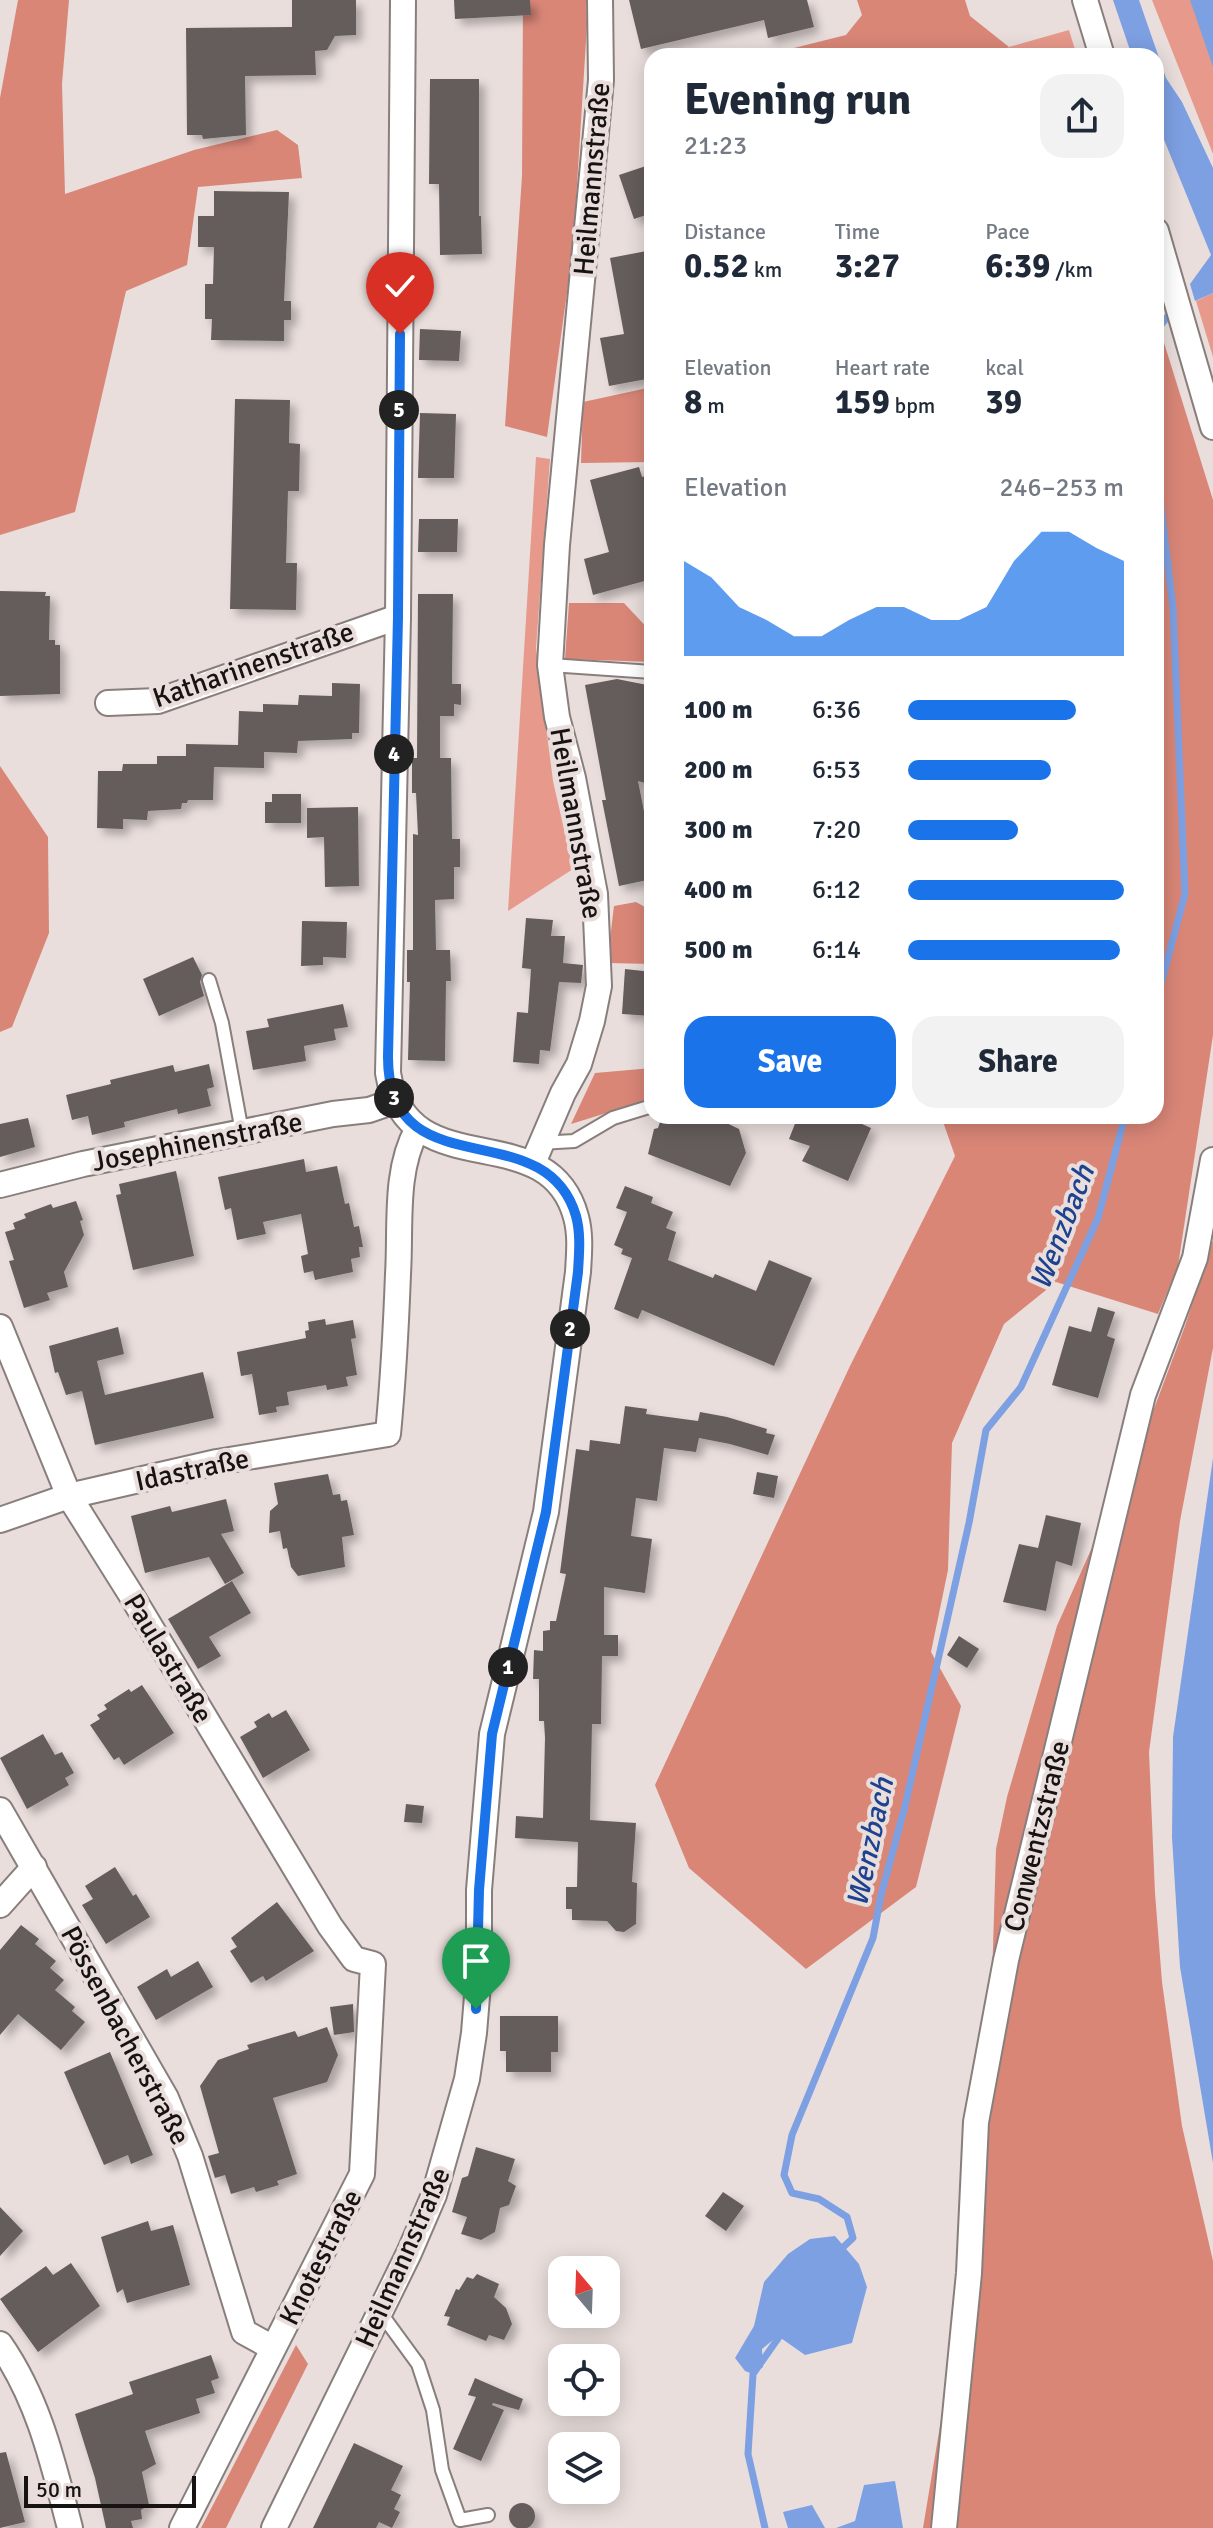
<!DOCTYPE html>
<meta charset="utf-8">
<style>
:root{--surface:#fff;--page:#f2f2f3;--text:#1f2937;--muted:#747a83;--accent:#1a73e8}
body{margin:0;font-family:Signika,sans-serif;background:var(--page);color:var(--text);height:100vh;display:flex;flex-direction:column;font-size:30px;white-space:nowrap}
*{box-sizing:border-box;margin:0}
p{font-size:26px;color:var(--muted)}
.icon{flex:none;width:44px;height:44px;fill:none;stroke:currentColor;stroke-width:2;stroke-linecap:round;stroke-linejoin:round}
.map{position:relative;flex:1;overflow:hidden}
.sheet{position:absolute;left:644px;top:48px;width:520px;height:1076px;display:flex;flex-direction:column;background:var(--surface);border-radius:24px;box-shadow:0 4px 20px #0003}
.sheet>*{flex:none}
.needle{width:52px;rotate:341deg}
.buttons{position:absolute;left:548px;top:2256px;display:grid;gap:16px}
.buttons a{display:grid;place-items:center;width:72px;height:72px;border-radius:16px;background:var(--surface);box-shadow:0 4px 20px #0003;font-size:40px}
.scale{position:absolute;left:24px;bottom:20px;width:172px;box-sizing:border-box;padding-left:8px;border:4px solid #161312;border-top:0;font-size:22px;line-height:28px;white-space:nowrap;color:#161312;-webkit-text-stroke:6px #e9dedc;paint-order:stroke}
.pin{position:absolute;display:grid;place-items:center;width:68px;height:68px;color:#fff;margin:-82px -34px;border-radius:50% 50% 50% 0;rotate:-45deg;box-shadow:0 0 8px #0007}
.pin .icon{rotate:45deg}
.km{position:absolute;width:40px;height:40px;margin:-20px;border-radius:50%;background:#222;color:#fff;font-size:22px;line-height:40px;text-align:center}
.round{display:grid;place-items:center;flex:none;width:84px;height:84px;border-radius:24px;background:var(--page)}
.summary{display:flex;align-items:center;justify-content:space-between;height:136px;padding:0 40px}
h1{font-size:44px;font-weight:700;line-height:60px}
.metrics{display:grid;grid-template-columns:repeat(3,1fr);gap:12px;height:136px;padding:8px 40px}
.metrics div{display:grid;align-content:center}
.metrics b{font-size:34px;font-weight:700}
.metrics small{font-size:22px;font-weight:400}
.metrics p{font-size:22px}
.chart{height:224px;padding:16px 40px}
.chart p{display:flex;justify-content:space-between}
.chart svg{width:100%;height:144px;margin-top:8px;fill:var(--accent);opacity:.7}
.cta{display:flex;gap:16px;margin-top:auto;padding:16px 40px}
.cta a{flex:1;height:92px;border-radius:24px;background:var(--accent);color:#fff;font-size:32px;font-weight:700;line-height:92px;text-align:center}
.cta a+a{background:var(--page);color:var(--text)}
ul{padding:0 40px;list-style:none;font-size:26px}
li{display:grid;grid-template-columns:128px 96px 1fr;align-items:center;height:60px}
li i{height:20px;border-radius:10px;background:var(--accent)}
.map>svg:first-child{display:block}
.green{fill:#e7998b}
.forest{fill:#d98677}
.water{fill:#7da0e3}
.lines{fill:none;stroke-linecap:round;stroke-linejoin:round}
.stream{stroke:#7da0e3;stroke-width:7}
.building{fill:#655d5b;filter:url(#shadow)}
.lane-casing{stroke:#887f7d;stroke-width:16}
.street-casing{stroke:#887f7d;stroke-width:28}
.lane{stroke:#fff;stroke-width:12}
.street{stroke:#fff;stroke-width:24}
.route-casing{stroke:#fff;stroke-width:16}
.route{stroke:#1a73e8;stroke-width:10}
.labels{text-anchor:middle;stroke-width:8;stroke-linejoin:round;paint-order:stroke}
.street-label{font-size:28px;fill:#161312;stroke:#e9dedc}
.water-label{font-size:30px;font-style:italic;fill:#1d4390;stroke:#e9dedc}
</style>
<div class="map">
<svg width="1213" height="2528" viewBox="0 0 1213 2528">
<defs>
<filter id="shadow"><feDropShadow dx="6" dy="6" stdDeviation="4" flood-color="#0004"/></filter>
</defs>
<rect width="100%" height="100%" fill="#e9dedc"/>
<g class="green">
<polygon points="1152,0 1213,0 1213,154"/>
<polygon points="1069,30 1077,56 994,56 1009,47"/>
<polygon points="1213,293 1213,357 1196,301"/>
<polygon points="536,457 550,459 536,648 553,781 573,869 508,911"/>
</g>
<g class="forest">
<polygon points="18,0 69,0 62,84 65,194 194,150 277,130 298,145 302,178 198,187 187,265 126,291 75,512 0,535 0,98"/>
<polygon points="523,0 586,0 587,25 573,249 547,437 505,426 522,176"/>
<polygon points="857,0 965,0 970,16 1009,47 994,56 762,56 846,35 862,15"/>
<polygon points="1156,317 1213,500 1213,1035 1178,1266 1158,1314 1056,1282 1004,1324 952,1443 948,1570 931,1652 961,1706 916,1887 806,1969 689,1868 655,1785 850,1366 955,1156 941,1116 1156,1116"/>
<polygon points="652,387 652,462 581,463 583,402"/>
<polygon points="569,603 624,603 652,633 652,662 565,659"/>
<polygon points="0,766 48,837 49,933 12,1027 0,1032"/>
<polygon points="636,902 652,911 652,964 607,963 614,906"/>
<polygon points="652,1068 652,1102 629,1106 571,1124 595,1073"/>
<polygon points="1213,1240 1213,1348 1180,1521 1149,1752 1155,1893 1162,1982 1182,2126 1213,2261 1213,2528 923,2528 987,2144 996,1849 1007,1797 1057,1626 1155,1406 1185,1326"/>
<polygon points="296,2345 308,2364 226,2528 201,2528"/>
</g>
<g class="water">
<polygon points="1113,0 1139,0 1166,78 1182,102 1213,168 1213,293 1195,301 1190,284 1211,255 1156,120 1156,56 1132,56"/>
<polygon points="1190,0 1213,0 1213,67"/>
<polygon points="1213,1458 1213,2163 1180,1967 1172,1837 1173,1737"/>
<polygon points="835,2236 859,2264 867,2287 852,2343 805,2355 778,2336 762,2349 763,2367 753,2374 745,2371 735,2358 754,2326 764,2282 788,2254 810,2239"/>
<polygon points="895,2481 903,2528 836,2528 855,2521 864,2485"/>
<polygon points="812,2505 825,2528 788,2528 783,2512"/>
</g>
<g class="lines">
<g class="stream">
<polyline points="1156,331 1173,310"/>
<polyline points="1156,465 1173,608 1185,894 1156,1002"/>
<polyline points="839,2251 853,2238 847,2217 819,2199 792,2193 784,2175 792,2135 873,1938 881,1895 905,1806 969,1523 986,1430 1021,1387 1098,1218 1125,1116"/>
<polyline points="765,2528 748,2454 753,2374 784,2330"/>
</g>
</g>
<g class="building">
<polygon points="292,0 356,0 356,35 335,36 327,50 315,51 316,75 245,76 246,135 203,139 202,135 187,135 186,28 292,27"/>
<polygon points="454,0 530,0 531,15 455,19"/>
<polygon points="629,0 807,0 814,27 768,38 764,20 641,49"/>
<polygon points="430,79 479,79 479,216 481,216 482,254 440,255 439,184 429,184"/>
<polygon points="652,164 652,213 634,219 619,175"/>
<polygon points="214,191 289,192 284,301 291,301 291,320 284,320 284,341 211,340 212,319 205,319 205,284 213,284 214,247 198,247 198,216 214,216"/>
<polygon points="652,250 652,378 609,386 600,338 624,334 610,258"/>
<polygon points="420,329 461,331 459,361 419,360"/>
<polygon points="235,399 290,400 289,443 300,444 299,491 288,491 286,563 297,563 296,610 230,609"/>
<polygon points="420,413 456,414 454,478 418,478"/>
<polygon points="639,467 642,477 652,474 652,579 593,595 584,559 609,552 590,480"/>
<polygon points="419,519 458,519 457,552 418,552"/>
<polygon points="0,591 46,592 45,596 50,596 49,640 55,640 55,645 60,645 60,694 0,696"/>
<polygon points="418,594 453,594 452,684 461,684 461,705 454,704 454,716 440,716 440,758 451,758 452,839 460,839 460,867 454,867 454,899 435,900 436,950 450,950 451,981 446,981 445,1061 408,1060 410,982 407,982 407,950 413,950 413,834 418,835 416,793 412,793 412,758 417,758"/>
<polygon points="617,679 652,686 652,785 638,781 652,852 652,879 619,886 602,800 606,800 585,685"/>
<polygon points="332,683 360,684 359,733 352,733 352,739 298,741 297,753 264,752 264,768 214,767 213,800 188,800 187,803 182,803 181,809 148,811 147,820 123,819 123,829 97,828 98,771 122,771 123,764 157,764 157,756 186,756 186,744 238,745 239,711 263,712 263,704 298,705 299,695 332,696"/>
<polygon points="272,794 301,794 301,823 265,823 265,802 272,802"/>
<polygon points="358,807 359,886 325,887 324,837 307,838 307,808"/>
<polygon points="526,918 553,920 551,936 565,936 563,963 583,965 581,983 559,982 550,1051 540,1050 539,1064 513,1062 517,1012 528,1013 531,969 522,968"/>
<polygon points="302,921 347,922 346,958 323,957 323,965 301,966"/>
<polygon points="193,957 202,975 200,982 204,996 159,1016 143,979"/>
<polygon points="625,969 652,972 652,1016 622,1014"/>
<polygon points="343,1004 348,1027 334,1029 336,1040 304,1046 306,1061 253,1070 246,1031 269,1027 267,1019"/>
<polygon points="209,1064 214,1087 207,1089 211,1106 178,1114 177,1109 124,1122 125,1127 92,1135 88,1116 72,1120 66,1095 111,1084 110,1080 173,1065 175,1072"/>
<polygon points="662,1116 712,1116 739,1129 746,1153 730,1186 648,1154 654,1129 658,1128"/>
<polygon points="798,1116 844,1116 871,1128 848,1181 802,1161 810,1146 789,1139"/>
<polygon points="28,1118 35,1147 0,1157 0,1124"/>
<polygon points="304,1159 306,1172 337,1166 345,1204 349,1203 354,1227 359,1226 363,1247 359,1247 360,1257 351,1259 353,1272 315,1280 313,1271 304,1273 301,1256 308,1254 301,1214 263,1222 266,1234 237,1240 231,1208 225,1210 218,1177"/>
<polygon points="176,1171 194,1256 133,1270 116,1195 121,1194 119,1184"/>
<polygon points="625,1186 653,1197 651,1203 673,1212 666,1228 676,1232 668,1260 713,1278 715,1274 756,1291 769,1260 812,1278 774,1366 642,1310 638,1319 614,1309 632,1258 621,1254 623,1249 614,1245 627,1212 616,1208"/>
<polygon points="76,1201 83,1220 80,1221 84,1235 64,1272 68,1287 47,1293 50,1300 24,1308 9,1261 14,1260 5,1232 15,1229 13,1223 26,1218 24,1214 51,1204 53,1208"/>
<polygon points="1098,1307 1115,1312 1107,1336 1115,1339 1098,1398 1052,1385 1069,1326 1091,1332"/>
<polygon points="325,1319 326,1325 353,1320 356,1338 351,1339 357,1375 346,1377 348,1386 327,1390 326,1385 287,1392 289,1405 276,1407 277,1412 259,1415 252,1374 241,1376 237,1352 306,1338 305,1331 309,1330 308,1322"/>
<polygon points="118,1327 124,1354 97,1361 105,1395 203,1372 214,1418 95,1445 82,1391 66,1395 58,1372 55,1373 49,1346"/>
<polygon points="625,1406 647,1409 646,1414 698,1421 700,1412 727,1417 767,1429 766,1433 775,1435 768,1455 730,1444 699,1438 696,1452 664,1448 657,1501 636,1498 631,1536 652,1539 645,1593 604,1587 604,1635 618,1635 618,1656 602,1656 601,1724 592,1724 590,1820 636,1823 632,1882 637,1883 636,1924 624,1932 616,1931 607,1921 572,1920 572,1909 566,1909 566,1887 577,1887 578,1842 515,1838 516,1816 543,1818 545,1738 544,1721 539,1721 539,1679 533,1679 534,1650 543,1651 543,1631 550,1630 550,1621 556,1621 566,1574 560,1573 576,1449 589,1451 590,1440 620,1444"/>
<polygon points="757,1472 778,1476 774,1498 753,1494"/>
<polygon points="328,1474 333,1495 340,1494 341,1501 347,1500 354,1535 342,1537 345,1567 298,1576 291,1567 287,1548 283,1549 280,1531 269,1533 270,1511 278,1504 274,1483"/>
<polygon points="226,1499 234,1531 221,1534 244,1573 225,1584 209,1557 145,1573 131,1516 170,1506 172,1512"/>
<polygon points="1046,1515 1081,1523 1072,1566 1056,1561 1046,1611 1003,1602 1019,1544 1038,1548"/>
<polygon points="232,1581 251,1613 209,1637 221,1656 198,1669 168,1619"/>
<polygon points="959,1636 979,1649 967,1668 947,1655"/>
<polygon points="142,1685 174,1733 124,1765 119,1757 114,1760 90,1725 100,1719 97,1715 107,1709 104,1705 129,1689 131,1692"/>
<polygon points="286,1710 310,1750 263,1778 240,1737 257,1727 254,1722 269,1713 272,1718"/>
<polygon points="43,1734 55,1755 62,1752 74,1773 65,1778 69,1785 27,1809 0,1758"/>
<polygon points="406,1804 424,1806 422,1823 404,1822"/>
<polygon points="115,1867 133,1896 136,1894 150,1917 106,1944 82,1905 93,1899 85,1886"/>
<polygon points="277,1902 314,1951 266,1981 263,1976 251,1983 230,1951 237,1947 231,1938"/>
<polygon points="21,1925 39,1939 35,1944 56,1961 50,1968 64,1980 55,1990 75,2007 72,2011 85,2022 61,2050 18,2014 0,2035 0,1950"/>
<polygon points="198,1961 213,1987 156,2020 137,1987 167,1969 171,1977"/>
<polygon points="353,2004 354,2032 334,2035 330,2007"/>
<polygon points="500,2016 558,2016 558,2052 551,2052 551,2072 506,2072 506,2051 500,2051"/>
<polygon points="327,2027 338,2055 327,2082 273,2098 297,2174 277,2181 279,2185 256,2192 254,2187 231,2194 225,2175 215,2178 208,2156 219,2153 200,2086 218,2060 249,2049 247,2045 295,2031 298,2037"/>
<polygon points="110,2052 153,2155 131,2164 128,2155 104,2165 64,2072"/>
<polygon points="476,2147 515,2159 508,2181 516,2186 509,2205 500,2208 495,2232 481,2240 461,2234 467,2217 452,2212 462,2178 468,2176"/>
<polygon points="723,2192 744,2206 726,2231 705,2216"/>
<polygon points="0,2207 23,2231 0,2256"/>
<polygon points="148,2221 151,2231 173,2225 190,2285 127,2303 123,2289 117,2293 101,2237"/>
<polygon points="71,2263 100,2306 38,2352 0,2299 46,2266 53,2275"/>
<polygon points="477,2274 499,2284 494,2297 506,2308 512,2324 504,2340 489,2335 486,2341 447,2325 450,2317 444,2316 456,2289 459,2290 467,2277 473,2279"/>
<polygon points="211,2355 219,2378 211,2381 215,2393 196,2399 200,2413 145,2431 156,2464 142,2472 149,2505 141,2510 142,2519 131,2521 133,2528 106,2528 95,2478 75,2414 133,2394 129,2382"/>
<polygon points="475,2378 523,2399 519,2410 493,2403 492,2405 504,2410 481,2461 453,2449 476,2397 468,2395"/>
<polygon points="354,2443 403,2466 391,2490 401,2495 394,2509 400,2512 392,2528 379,2522 376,2528 313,2528"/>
<polygon points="6,2452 25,2522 0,2528 0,2453"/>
<circle cx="522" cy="2516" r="13"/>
</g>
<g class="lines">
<g class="lane-casing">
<g id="lane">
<polyline points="550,665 652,672"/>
<polyline points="209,980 222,1023 242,1132"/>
<polyline points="540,1143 574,1141 613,1118 652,1106"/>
<polyline points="380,2312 418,2364 433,2410 442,2470 460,2520 488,2515"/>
</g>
</g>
<g class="street-casing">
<g id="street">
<polyline points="1085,0 1102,56"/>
<polyline points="1156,231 1213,427"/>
<polyline points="108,703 158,701 398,617"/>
<polyline points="533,1163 563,1093 579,1064 592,1021 599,986 595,894 573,778 557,717 550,665 557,545 601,80 600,0"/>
<polyline points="0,1185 83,1164 333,1114 369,1110 395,1101"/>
<polyline points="0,1327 69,1496 130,1593 330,1926 354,1959 373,1964 362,2174 182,2528"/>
<path d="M0,1520L69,1496L217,1462L388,1434C393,1381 396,1328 398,1274C401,1228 394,1171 417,1130"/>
<polyline points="0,1810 166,2098 190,2156 244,2332 273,2348"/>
<polyline points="0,1905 34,1867"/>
<path d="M0,2344C39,2400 53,2463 70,2528"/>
<path d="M274,2528L409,2253L434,2195L467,2079L474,2033L479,1972V1890L492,1734L546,1512L578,1272C579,1254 581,1235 576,1217C548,1113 407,1190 388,1073L398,617L403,0"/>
<polyline points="944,2528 969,2273 976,2122 1006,1960 1143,1395 1195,1258 1213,1160"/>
</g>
</g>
<use href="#lane" class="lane"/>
<use href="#street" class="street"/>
</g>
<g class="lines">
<g class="route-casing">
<path id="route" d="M400,334L398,617L388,1056C387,1192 545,1110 576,1216C581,1234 579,1254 578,1272L546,1512L492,1734L479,1890L476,2009"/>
</g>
<use href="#route" class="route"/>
</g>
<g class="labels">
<g class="street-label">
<text transform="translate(591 179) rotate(-85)" y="10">Heilmannstraße</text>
<text transform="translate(253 664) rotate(-19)" y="10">Katharinenstraße</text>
<text transform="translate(577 823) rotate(80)" y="10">Heilmannstraße</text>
<text transform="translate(197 1141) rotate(-11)" y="10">Josephinenstraße</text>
<text transform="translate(192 1469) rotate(-12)" y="10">Idastraße</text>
<text transform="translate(169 1658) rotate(59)" y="10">Paulastraße</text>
<text transform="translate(1036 1836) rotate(-76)" y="10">Conwentzstraße</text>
<text transform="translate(126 2035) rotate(62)" y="10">Pössenbacherstraße</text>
<text transform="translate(320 2257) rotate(-63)" y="10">Knotestraße</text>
<text transform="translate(402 2257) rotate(-66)" y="10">Heilmannstraße</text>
</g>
<g class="water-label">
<text transform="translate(1062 1227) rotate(-69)" y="10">Wenzbach</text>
<text transform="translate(870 1842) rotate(-78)" y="10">Wenzbach</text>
</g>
</g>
</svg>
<div class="buttons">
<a><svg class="needle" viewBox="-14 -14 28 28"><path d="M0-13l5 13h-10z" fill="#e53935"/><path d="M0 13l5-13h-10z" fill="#747a83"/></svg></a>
<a><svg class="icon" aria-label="locate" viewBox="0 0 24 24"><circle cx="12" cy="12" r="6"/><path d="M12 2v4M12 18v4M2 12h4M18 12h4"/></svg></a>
<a><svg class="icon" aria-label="layers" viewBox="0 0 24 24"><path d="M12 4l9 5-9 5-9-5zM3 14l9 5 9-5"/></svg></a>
</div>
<div class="scale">50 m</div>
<div class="pin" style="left:476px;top:2009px;background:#1e9e55"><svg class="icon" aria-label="arrive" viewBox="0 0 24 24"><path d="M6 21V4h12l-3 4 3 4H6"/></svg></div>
<div class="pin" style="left:400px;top:334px;background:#d93025"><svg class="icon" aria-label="check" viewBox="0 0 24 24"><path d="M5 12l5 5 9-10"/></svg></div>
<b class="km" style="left:508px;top:1667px">1</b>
<b class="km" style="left:570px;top:1329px">2</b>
<b class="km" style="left:394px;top:1098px">3</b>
<b class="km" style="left:394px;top:754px">4</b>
<b class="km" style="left:399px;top:410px">5</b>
<section class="sheet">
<div class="summary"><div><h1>Evening run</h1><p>21:23</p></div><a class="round"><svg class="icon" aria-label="share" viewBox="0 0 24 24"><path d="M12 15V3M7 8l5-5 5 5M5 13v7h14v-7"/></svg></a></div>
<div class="metrics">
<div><p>Distance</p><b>0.52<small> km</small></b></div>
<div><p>Time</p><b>3:27</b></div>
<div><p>Pace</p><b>6:39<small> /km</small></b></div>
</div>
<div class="metrics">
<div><p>Elevation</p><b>8<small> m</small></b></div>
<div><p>Heart rate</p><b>159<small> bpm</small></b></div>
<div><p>kcal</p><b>39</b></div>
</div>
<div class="chart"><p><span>Elevation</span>246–253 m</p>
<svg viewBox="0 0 160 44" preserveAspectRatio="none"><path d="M0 44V15L10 20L20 29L30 33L40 38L50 38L60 33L70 29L80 29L90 33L100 33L110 29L120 15L130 6L140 6L150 11L160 15V44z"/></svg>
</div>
<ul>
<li><b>100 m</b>6:36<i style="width:78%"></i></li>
<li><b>200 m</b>6:53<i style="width:66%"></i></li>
<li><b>300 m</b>7:20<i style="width:51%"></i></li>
<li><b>400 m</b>6:12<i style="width:100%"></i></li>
<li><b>500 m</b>6:14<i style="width:98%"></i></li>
</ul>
<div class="cta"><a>Save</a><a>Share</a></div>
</section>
</div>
